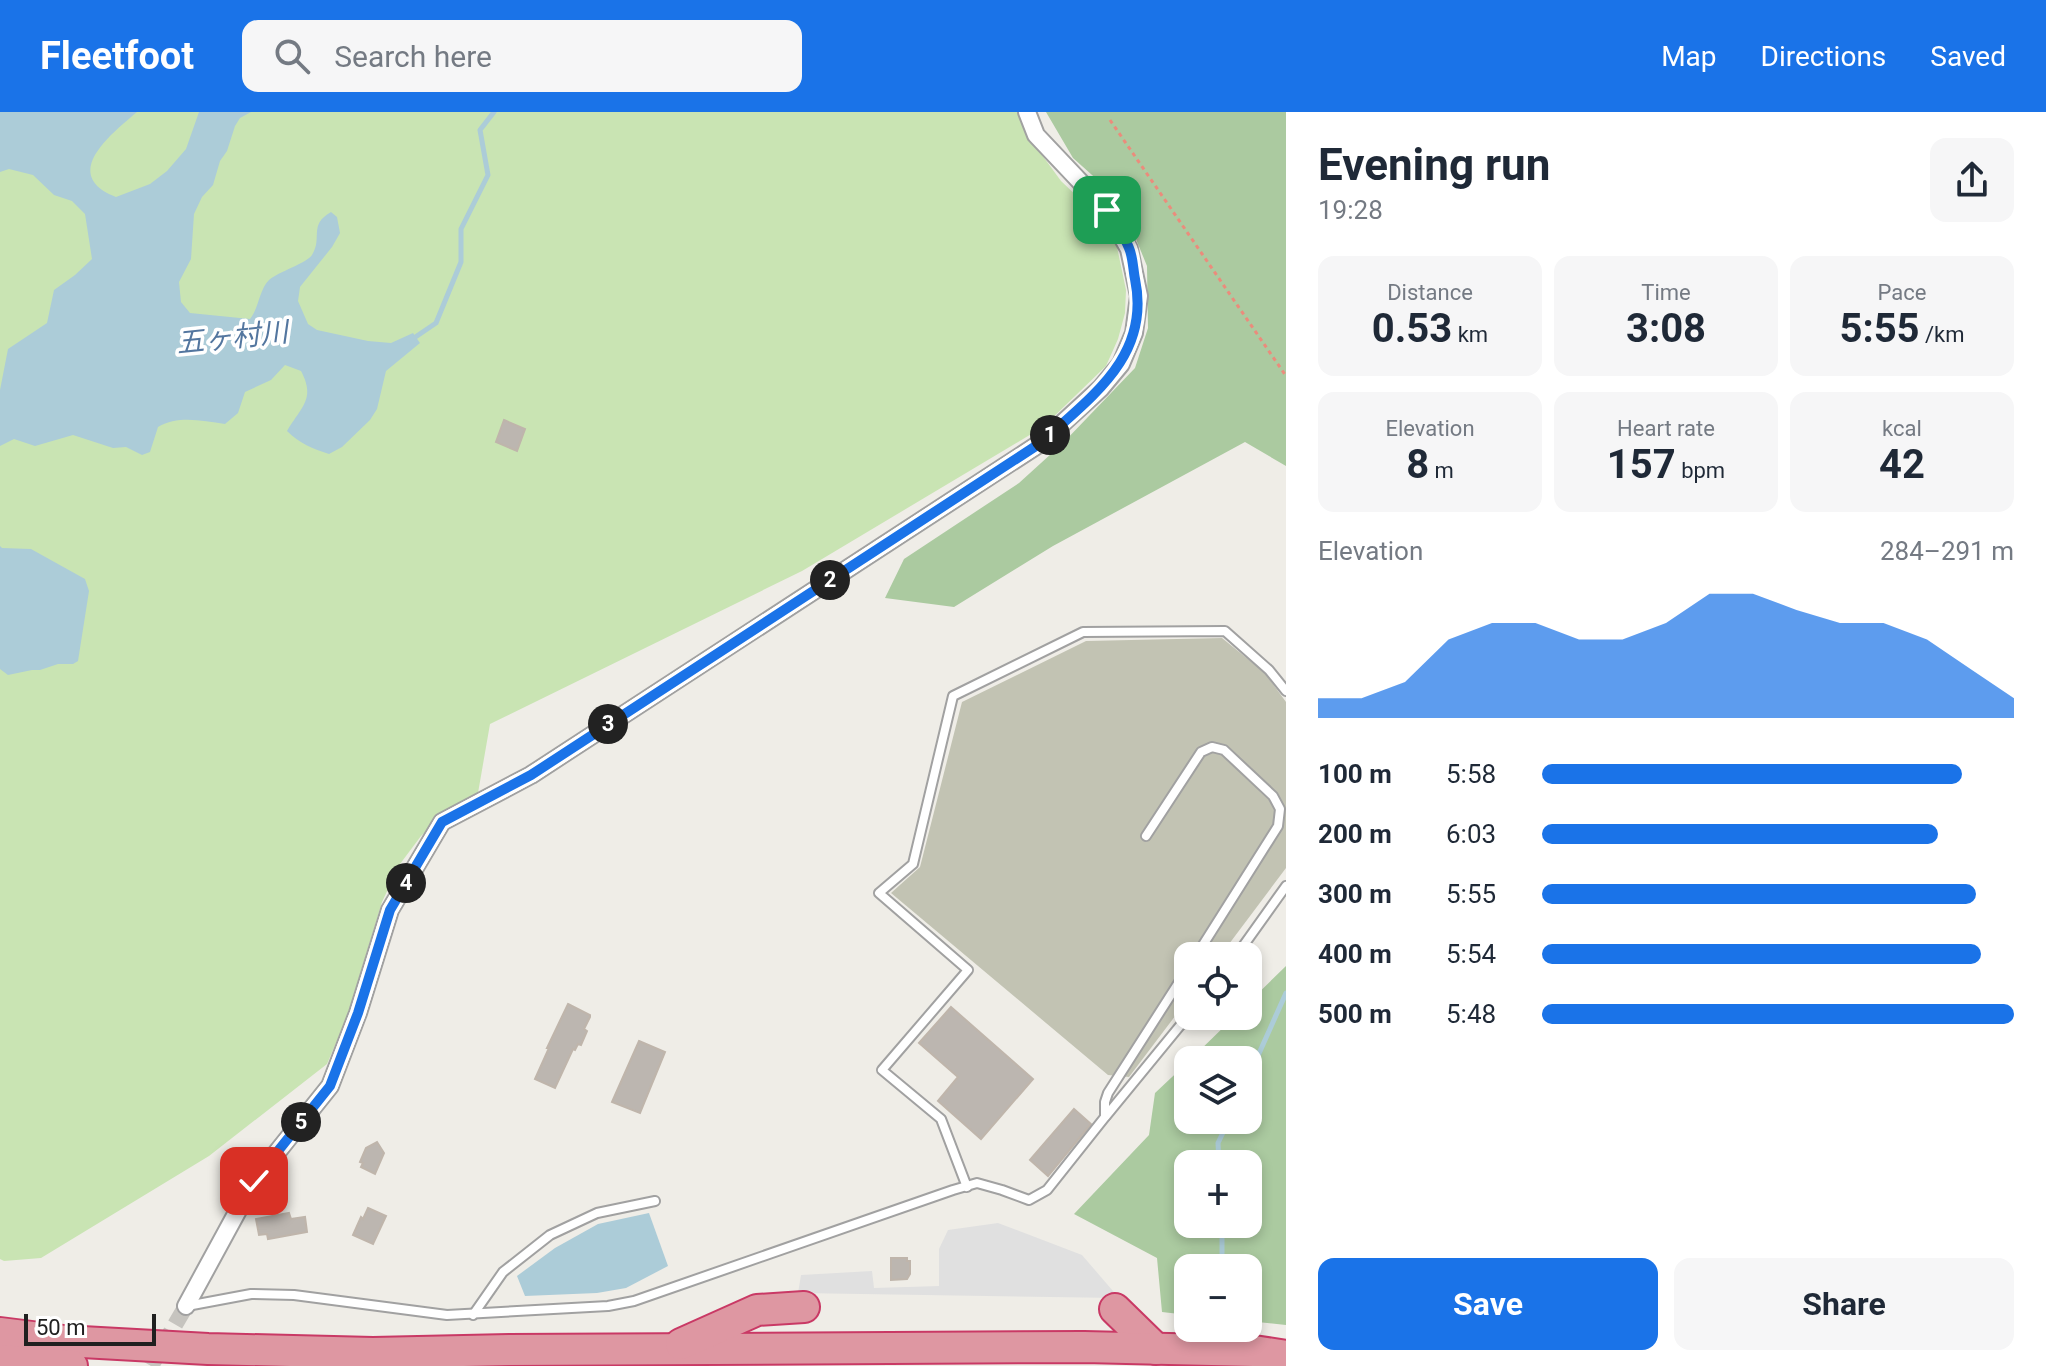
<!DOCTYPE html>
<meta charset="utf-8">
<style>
:root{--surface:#fff;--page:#f6f6f7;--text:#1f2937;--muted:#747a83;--accent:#1a73e8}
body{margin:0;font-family:Roboto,"Noto Sans JP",sans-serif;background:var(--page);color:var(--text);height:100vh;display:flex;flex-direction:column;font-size:30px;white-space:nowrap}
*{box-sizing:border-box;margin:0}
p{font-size:26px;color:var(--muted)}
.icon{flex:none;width:44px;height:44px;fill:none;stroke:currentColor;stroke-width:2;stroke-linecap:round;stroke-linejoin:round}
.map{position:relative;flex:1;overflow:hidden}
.panel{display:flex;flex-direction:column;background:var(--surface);width:760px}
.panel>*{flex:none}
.buttons{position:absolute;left:1174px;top:830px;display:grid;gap:16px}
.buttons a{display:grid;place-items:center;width:88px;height:88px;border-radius:16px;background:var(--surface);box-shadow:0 4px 12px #0003;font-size:40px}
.scale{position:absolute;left:24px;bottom:20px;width:132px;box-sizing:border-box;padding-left:8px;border:4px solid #202020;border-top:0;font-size:22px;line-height:28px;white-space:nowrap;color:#202020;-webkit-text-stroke:6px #fff;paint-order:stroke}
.pin{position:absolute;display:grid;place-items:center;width:68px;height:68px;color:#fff;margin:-34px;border-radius:16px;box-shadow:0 4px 12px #0006}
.km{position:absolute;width:40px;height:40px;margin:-20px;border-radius:50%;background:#222;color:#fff;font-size:22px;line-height:40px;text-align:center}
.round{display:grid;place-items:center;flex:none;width:84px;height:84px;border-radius:16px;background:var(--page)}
.headline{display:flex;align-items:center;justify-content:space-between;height:136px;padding:0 32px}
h1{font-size:44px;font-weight:700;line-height:60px}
.stats{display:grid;grid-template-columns:repeat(3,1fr);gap:12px;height:136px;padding:8px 32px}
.stats div{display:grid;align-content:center;border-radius:16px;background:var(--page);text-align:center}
.stats b{font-size:40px;font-weight:700}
.stats small{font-size:22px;font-weight:400}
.stats p{font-size:22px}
.chart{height:224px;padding:16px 32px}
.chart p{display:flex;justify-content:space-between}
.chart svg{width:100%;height:144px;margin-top:8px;fill:var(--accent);opacity:.7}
.cta{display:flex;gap:16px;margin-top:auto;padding:16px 32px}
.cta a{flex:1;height:92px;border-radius:16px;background:var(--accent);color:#fff;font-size:32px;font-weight:700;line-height:92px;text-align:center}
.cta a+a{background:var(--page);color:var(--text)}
ul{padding:0 32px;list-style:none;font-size:26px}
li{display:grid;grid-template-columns:128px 96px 1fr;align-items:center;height:60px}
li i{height:20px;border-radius:10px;background:var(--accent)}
header{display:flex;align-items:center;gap:48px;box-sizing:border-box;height:112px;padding:0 40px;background:var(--accent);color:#fff}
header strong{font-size:38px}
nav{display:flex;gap:44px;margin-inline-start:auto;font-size:28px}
.search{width:560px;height:72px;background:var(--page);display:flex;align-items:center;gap:20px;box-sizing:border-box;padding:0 28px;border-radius:16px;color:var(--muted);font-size:30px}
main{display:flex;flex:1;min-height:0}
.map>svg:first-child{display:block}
.construction{fill:#c2c3b3}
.grass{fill:#c9e4b3}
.forest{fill:#abcaa0;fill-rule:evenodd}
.parking{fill:#e0e0e0}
.water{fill:#acccd8}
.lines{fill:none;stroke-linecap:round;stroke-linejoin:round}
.stream{stroke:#acccd8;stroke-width:5}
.building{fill:#bcb6b0;stroke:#bfb5ab;stroke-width:2}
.street-tunnel{stroke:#c6c4bf;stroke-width:16;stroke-dasharray:16 8;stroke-linecap:butt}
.lane-casing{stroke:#a1a1a1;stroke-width:12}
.street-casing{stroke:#a1a1a1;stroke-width:20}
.highway-casing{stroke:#c93965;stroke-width:34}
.path{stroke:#eb8c7c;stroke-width:3;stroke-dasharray:4 4;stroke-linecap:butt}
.lane{stroke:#fff;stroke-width:8}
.street{stroke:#fff;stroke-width:16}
.highway{stroke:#de97a2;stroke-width:30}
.route-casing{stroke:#fff;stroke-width:16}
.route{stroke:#1a73e8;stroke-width:10}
.labels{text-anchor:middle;stroke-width:7;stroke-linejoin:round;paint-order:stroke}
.water-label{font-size:28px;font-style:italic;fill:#53769f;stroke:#fff}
</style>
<header>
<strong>Fleetfoot</strong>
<div class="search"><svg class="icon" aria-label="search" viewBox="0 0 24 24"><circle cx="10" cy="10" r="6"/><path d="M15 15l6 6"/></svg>Search here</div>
<nav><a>Map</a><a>Directions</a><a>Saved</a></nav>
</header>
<main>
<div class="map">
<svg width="1286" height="1254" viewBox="0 0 1286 1254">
<rect width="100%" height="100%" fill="#efede7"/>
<polygon class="construction" points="1222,526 1265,561 1286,590 1286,756 1220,844 1188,844 1188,887 1129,965 1108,963 891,781 920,755 962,590 1086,529"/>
<polygon class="grass" points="0,0 1020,0 1034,32 1061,69 1101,107 1117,135 1126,178 1125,201 1118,227 1106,254 1043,315 802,459 490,612 478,681 445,702 421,724 400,752 382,790 347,905 327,952 209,1044 41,1146 4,1149 0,1147"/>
<g class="forest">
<polygon points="1046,0 1286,0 1286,354 1245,330 1053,434 954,495 885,486 904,447 1019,371 1063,331 1135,256 1148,216 1147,154 1120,88 1073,46"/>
<path d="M1286,854V1213L1248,1209V1156H1188V1203L1162,1200L1157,1146L1074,1102L1149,1023L1155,981L1188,950V1008H1248V948H1190L1235,904H1248V891ZM1188,1052H1248V1112H1188Z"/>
</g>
<polygon class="parking" points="998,1111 1082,1143 1119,1186 798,1181 801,1163 872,1159 874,1176 939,1174 939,1137 948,1118"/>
<g class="water">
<path d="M0,0H137C111,22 59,63 116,85L150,72L167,59L186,37L199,0H251L240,6L235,14L227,39L220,49L213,73L202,85L194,102L191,147L179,170L181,190L190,201L250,207C259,196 259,178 269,168C278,160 307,151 312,143C323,126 308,113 331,100L337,105L340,121L332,135L300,175L298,189L308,212L317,218L368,229L391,231L413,221L420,231L386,259L377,297L370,308L342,335L329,342C313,337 299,331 287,319C301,295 316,287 301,259L285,253L271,268L245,280L238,301L225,312C202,309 179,303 158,315L150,340L142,343L126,335L113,336L73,323L35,334L14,327L0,334V278L8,237L47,211L54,178L75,163L92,147L85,102L72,89L54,83L33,63L9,57L0,60Z"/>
<polygon points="0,434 2,436 31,437 85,467 89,479 78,549 73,552 58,552 40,558 32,558 8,563 0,557"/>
<polygon points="649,1101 668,1154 626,1176 597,1181 525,1184 517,1164 555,1136 598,1112"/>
</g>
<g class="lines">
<g class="stream">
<polyline points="411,228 436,211 461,150 461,117 488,63 480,18 494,0"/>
<polyline points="1248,966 1286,881"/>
<polyline points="1219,1052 1218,1031 1229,1008"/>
<polyline points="1222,1156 1222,1112"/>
</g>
</g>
<g class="building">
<polygon points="504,308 525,317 517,339 496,330"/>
<polygon points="568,892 590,903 590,905 584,917 587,919 581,933 578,932 575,938 573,937 555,976 535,967 549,936 547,936"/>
<polygon points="951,895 1033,967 981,1027 938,989 958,965 919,931"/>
<polygon points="639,929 665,940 640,1001 612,990"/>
<polygon points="1074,997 1091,1012 1048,1064 1030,1048"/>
<polygon points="377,1030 384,1041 375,1062 361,1055 363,1051 360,1050 366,1036"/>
<polygon points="368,1096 386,1104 373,1132 353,1123 361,1105 363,1107"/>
<polygon points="289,1101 291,1107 305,1105 307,1120 268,1127 267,1122 259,1123 256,1107"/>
<polygon points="891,1146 907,1146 907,1149 910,1149 910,1162 907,1167 891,1168"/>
</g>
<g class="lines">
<polyline class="street-tunnel" points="151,1254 186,1194"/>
<g class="lane-casing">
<g id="lane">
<polyline points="1146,724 1201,640 1212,635 1224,638 1273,684 1280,697 1278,714 1196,844"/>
<polyline points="1236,844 1286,774"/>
<polyline points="1106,1004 1188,904"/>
<polyline points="967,1075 941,1007 882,958 968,858 879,781 913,752 953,584 1083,520 1225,519 1269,558 1286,579"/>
<polyline points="187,1194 251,1182 294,1183 447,1203 608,1194 634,1189 953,1078 977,1071 1002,1078 1029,1088 1047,1078 1105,1005 1105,990 1108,981 1188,856"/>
<polyline points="473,1203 503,1160 550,1123 597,1101 655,1089"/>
</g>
</g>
<g class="street-casing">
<polyline id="street" points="186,1194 254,1069 330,974 358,901 390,798 442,710 531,663 1042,330 1101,276 1121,252 1134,221 1139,184 1129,137 1107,98 1036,23 1027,0"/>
</g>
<g class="highway-casing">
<g id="highway">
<polyline points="1115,1197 1156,1237"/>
<polyline points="0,1221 64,1229 208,1237 373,1241 509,1238 1084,1235 1254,1239 1286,1244"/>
<polyline points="681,1232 757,1198 804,1195"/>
<polyline points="0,1248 72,1254"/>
</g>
</g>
<polyline class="path" points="1110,8 1286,264"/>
<use href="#lane" class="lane"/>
<use href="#street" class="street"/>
<use href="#highway" class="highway"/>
</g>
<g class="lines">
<g class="route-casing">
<path id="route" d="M254,1069L330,974L358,901L390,798L442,710L531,663L1042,330C1092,284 1151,244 1135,167C1133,157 1133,145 1129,136C1124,123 1114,110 1107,98"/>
</g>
<use href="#route" class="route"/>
</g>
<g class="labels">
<g class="water-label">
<text transform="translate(232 225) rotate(-6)" y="10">五ヶ村川</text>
</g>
</g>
</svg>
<div class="buttons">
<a><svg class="icon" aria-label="locate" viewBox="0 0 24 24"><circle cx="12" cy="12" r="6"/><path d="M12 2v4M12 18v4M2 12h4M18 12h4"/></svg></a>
<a><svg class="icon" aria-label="layers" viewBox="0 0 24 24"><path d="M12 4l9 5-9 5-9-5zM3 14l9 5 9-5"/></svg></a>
<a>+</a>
<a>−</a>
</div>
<div class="scale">50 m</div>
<div class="pin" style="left:1107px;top:98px;background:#1e9e55"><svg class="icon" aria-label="arrive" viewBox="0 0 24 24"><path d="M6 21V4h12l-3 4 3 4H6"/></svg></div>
<div class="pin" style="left:254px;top:1069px;background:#d93025"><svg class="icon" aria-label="check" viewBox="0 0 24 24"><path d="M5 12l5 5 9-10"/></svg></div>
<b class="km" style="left:1050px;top:323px">1</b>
<b class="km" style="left:830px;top:468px">2</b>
<b class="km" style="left:608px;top:612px">3</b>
<b class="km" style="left:406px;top:771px">4</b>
<b class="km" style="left:301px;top:1010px">5</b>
</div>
<section class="panel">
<div class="headline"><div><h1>Evening run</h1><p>19:28</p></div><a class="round"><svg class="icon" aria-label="share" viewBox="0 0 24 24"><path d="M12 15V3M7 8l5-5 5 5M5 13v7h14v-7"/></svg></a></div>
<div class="stats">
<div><p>Distance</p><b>0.53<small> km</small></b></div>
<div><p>Time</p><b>3:08</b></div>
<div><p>Pace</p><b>5:55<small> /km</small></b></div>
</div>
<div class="stats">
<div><p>Elevation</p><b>8<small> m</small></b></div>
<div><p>Heart rate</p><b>157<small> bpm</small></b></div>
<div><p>kcal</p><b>42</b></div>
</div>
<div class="chart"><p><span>Elevation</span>284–291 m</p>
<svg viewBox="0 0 160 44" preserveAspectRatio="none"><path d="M0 44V38L10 38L20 33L30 20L40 15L50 15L60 20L70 20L80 15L90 6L100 6L110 11L120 15L130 15L140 20L150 29L160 38V44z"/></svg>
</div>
<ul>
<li><b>100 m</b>5:58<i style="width:89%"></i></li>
<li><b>200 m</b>6:03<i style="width:84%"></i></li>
<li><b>300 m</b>5:55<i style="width:92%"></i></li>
<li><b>400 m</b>5:54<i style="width:93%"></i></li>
<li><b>500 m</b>5:48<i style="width:100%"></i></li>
</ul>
<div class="cta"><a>Save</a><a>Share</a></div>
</section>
</main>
